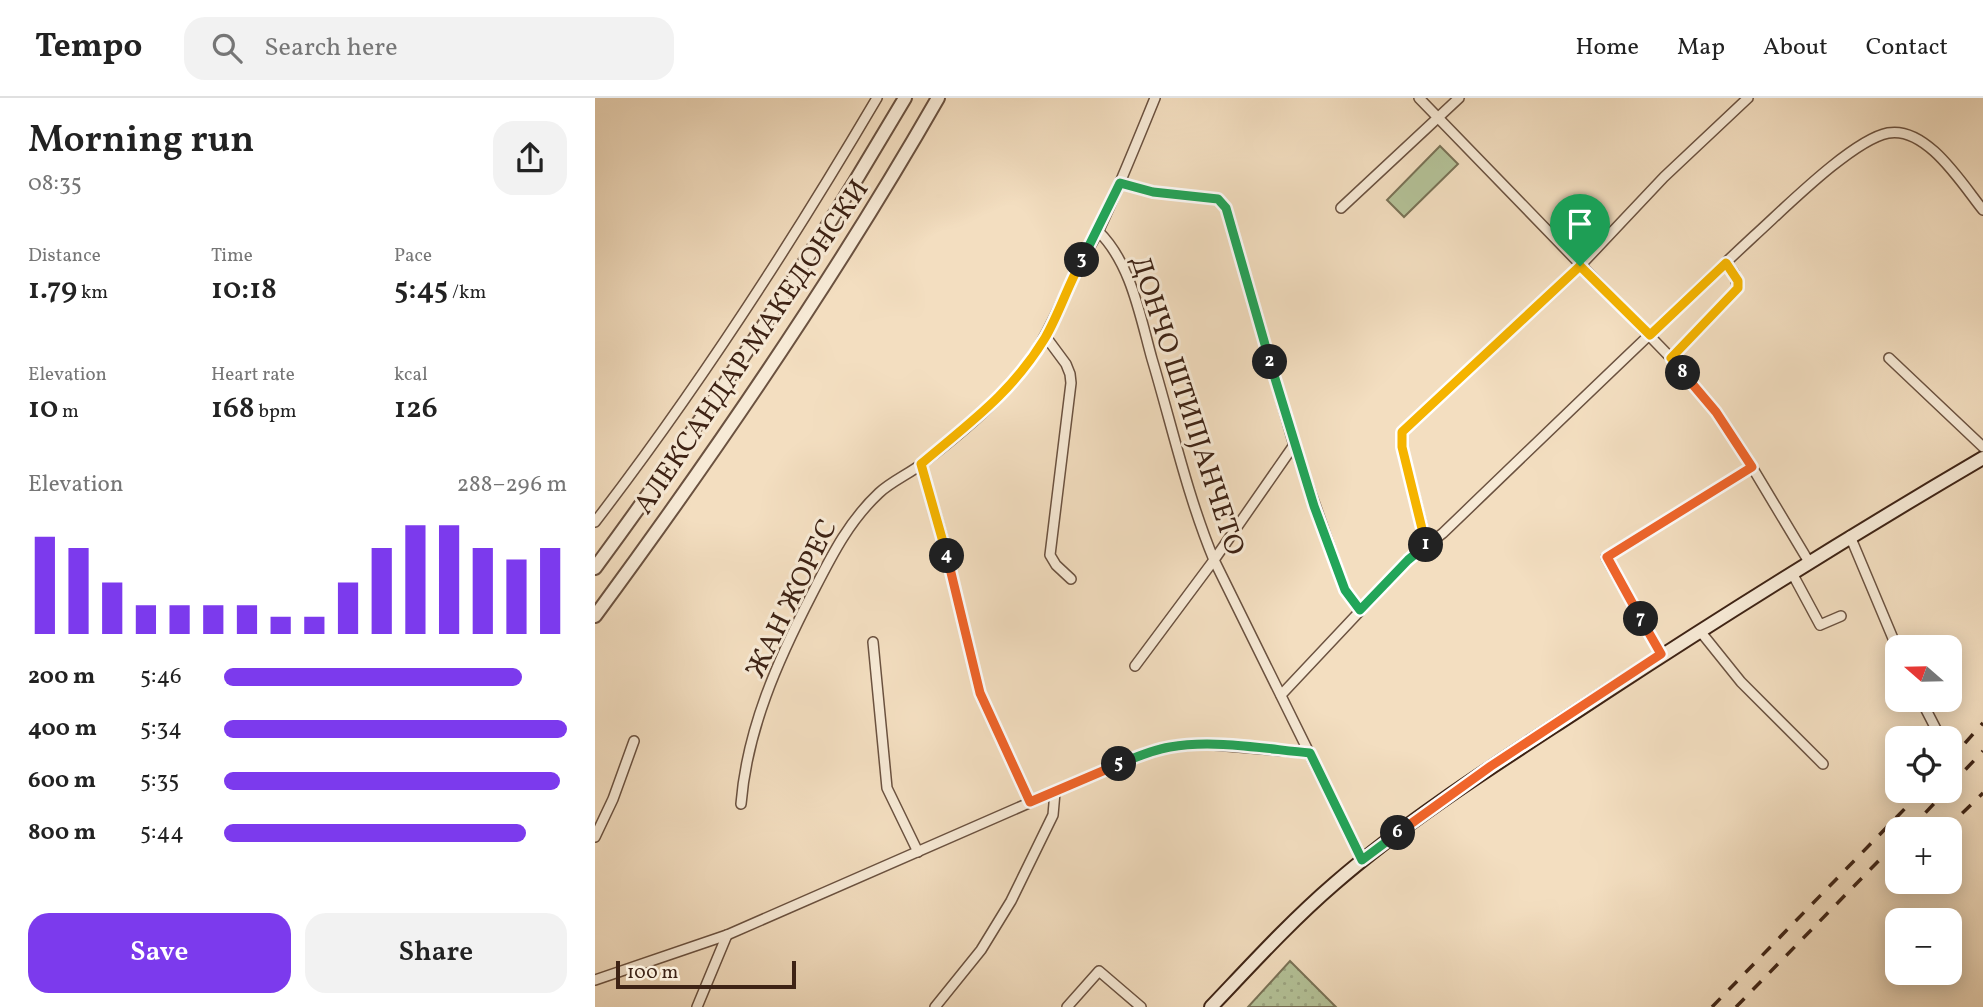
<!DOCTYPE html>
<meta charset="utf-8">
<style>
:root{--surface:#fff;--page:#f2f2f2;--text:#222;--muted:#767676;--line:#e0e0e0;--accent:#7c3aed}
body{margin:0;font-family:Vollkorn,serif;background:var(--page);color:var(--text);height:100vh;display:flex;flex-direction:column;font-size:26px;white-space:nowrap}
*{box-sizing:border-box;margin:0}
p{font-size:23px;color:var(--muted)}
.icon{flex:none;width:38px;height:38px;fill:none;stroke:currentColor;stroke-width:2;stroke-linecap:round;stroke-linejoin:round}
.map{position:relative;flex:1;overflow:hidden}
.panel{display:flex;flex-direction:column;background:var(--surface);width:595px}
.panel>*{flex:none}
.needle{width:46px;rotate:290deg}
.tools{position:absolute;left:1290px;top:537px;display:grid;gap:14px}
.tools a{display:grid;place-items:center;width:77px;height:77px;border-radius:14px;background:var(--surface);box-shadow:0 4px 18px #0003;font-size:35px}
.scale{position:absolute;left:21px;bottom:18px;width:180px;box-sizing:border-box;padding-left:7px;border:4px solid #3e2315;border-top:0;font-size:19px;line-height:24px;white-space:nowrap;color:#3e2315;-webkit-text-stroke:5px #f7ead6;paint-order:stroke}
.pin{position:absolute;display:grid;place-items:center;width:60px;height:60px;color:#fff;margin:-72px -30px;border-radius:50% 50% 50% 0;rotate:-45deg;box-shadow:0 0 7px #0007}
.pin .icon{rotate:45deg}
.km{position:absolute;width:35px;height:35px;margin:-18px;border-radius:50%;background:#222;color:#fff;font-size:19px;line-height:35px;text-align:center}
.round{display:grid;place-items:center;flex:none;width:74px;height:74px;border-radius:21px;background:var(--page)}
.summary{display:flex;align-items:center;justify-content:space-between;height:119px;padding:0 28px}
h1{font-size:38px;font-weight:600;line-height:52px}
.stats{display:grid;grid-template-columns:repeat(3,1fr);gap:10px;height:119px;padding:7px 28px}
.stats div{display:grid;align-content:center}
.stats b{font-size:30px;font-weight:600}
.stats small{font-size:19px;font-weight:400}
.stats p{font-size:19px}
.chart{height:196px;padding:14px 28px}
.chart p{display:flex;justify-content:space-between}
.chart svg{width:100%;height:126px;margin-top:7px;stroke:var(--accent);stroke-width:6}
.button{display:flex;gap:14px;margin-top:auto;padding:14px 28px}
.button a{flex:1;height:80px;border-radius:21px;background:var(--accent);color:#fff;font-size:28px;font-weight:600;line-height:80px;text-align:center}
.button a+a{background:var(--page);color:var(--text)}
ul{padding:0 28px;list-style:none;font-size:23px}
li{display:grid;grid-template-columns:112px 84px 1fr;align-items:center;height:52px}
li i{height:18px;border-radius:9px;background:var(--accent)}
header{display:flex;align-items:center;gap:42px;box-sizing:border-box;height:98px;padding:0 35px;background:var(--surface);border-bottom:2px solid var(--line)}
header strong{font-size:33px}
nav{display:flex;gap:38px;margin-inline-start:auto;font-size:24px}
.search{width:490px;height:63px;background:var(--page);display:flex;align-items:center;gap:18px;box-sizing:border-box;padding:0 24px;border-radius:21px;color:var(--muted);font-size:26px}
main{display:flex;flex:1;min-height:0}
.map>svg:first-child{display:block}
.grass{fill:url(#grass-dots);stroke:#797256;stroke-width:2}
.park{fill:#b4c298;stroke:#797256;stroke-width:2}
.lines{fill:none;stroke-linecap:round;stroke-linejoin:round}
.minor-casing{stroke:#6b5240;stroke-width:12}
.tertiary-casing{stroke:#6b5240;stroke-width:16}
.secondary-casing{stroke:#3e2315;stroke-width:16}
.minor{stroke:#f7ead6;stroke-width:9}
.tertiary{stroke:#f7ead6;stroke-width:12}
.secondary{stroke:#f7ead6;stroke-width:12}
.rail{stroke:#3e2315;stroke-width:3.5;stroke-dasharray:12 12;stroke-linecap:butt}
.split-1-casing{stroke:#fff;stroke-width:14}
.split-2-casing{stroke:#fff;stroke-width:14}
.split-3-casing{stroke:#fff;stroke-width:14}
.split-4-casing{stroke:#fff;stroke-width:14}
.split-5-casing{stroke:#fff;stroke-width:14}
.split-6-casing{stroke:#fff;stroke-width:14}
.split-7-casing{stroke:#fff;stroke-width:14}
.split-8-casing{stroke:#fff;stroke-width:14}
.split-9-casing{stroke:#fff;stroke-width:14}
.split-1{stroke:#f5b400;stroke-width:9}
.split-2{stroke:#22a559;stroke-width:9}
.split-3{stroke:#22a559;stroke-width:9}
.split-4{stroke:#f5b400;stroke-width:9}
.split-5{stroke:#f0652b;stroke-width:9}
.split-6{stroke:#22a559;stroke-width:9}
.split-7{stroke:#f0652b;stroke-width:9}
.split-8{stroke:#f0652b;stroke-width:9}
.split-9{stroke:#f5b400;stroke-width:9}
.labels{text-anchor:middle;stroke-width:6;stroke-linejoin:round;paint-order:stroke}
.street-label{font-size:28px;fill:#3e2315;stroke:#f7ead6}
</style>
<header>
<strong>Tempo</strong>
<div class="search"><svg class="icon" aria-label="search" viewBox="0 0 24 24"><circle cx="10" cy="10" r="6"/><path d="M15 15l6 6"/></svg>Search here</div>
<nav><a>Home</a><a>Map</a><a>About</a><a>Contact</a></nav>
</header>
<main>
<section class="panel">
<div class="summary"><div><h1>Morning run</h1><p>08:35</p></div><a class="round"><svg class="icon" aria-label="share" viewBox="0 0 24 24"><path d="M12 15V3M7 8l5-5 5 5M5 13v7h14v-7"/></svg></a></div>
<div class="stats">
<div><p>Distance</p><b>1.79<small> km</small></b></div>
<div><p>Time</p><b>10:18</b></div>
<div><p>Pace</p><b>5:45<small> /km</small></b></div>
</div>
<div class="stats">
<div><p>Elevation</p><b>10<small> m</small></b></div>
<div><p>Heart rate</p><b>168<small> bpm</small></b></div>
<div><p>kcal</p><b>126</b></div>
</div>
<div class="chart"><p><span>Elevation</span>288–296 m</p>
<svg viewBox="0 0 160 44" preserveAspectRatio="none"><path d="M5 44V10M15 44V14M25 44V26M35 44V34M45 44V34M55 44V34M65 44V34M75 44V38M85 44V38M95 44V26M105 44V14M115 44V6M125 44V6M135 44V14M145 44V18M155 44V14"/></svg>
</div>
<ul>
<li><b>200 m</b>5:46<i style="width:87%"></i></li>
<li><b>400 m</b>5:34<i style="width:100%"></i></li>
<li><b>600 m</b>5:35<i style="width:98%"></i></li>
<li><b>800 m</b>5:44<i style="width:88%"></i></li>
</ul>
<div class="button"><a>Save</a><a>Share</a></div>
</section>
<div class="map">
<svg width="1388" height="909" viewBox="0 0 1388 909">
<defs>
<pattern id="grass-dots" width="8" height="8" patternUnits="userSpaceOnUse" patternTransform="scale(1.75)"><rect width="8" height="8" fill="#b4c298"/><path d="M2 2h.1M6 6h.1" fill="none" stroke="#9ca682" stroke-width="1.8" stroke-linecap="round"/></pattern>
</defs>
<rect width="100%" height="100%" fill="#f3dec0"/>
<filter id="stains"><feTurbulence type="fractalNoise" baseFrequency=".00286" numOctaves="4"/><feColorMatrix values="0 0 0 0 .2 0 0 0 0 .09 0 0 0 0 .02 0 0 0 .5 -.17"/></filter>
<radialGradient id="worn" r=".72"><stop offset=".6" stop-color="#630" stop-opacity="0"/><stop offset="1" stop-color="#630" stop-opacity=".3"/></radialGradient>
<polygon class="grass" points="695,863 741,909 653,909"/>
<polygon class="park" points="845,48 863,66 809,119 792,102"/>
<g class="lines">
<g class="minor-casing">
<g id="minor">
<polyline points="824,0 1076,260 1121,314 1157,369 1214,464"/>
<polyline points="525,85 558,94 623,101 631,110 699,347 750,492 765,512"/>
<polyline points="746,110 864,0"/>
<path d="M503,133C536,165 545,218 557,261C577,328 592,397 619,462L767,762"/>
<polyline points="451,239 471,266 475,276 476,285 455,457 461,467 476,481"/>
<polyline points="1076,260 1143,190 1139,175 1131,165"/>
<polyline points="1294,260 1388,349"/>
<polyline points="326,366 349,445 385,595 435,704"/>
<path d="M0,424C103,290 196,146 282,0"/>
<polyline points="1255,438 1302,550"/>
<polyline points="832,448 807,349 807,334 985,168 1069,79 1153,0"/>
<polyline points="1197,475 1225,527 1246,518"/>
<polyline points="1105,533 1146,584 1228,666"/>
<polyline points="278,544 292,690 323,754"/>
<polyline points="1066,556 1011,459 1157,369"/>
<polyline points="540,568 619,462 699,347"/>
<path d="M686,597L813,462L848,435C951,336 1054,236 1159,138C1188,112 1257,42 1293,35C1332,28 1367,86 1388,112"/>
<polyline points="1326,602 1342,633"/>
<path d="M146,706C152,631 183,562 217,496C236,459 253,424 284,395C297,383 314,376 328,365C365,336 403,305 431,267C453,238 465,206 481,174C488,159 497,146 504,132C524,89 542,44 560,0"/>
<polyline points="0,739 18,701 39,643"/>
<polyline points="0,882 132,837 507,673 549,656 579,648 607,646 715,655"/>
<polyline points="102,909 132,837"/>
<polyline points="340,909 386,852 416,803 458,717 460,694"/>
<polyline points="472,909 504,873 546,909"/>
</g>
</g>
<g class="tertiary-casing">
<g id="tertiary">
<path d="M0,470C111,319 215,162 310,0"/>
<path d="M0,518C123,351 240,180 343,0"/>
</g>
</g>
<g class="secondary-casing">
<path id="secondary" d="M616,909C656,867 695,824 739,786C823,713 919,655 1011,594C1135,513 1260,435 1388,360"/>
</g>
<use href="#minor" class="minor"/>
<use href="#tertiary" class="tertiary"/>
<use href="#secondary" class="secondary"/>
<g class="rail">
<polyline points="1354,663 1388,625"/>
<polyline points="1354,689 1388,653"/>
<polyline points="1314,732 1351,693"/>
<polyline points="1350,732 1388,695"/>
<polyline points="1117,909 1327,693"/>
<polyline points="1141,909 1302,744"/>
</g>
</g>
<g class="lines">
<g class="split-1-casing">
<polyline id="split-1" points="831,447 807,349 807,334 985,168"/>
</g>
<g class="split-2-casing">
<polyline id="split-2" points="675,264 719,408 750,492 765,512 813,462 831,447"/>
</g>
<g class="split-3-casing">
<polyline id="split-3" points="487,162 525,85 558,94 623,101 631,110 675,264"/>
</g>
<g class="split-4-casing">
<path id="split-4" d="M352,458L326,366C374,325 416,296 450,240C464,216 473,187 487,162"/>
</g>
<g class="split-5-casing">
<polyline id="split-5" points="352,458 385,595 435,704 524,666"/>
</g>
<g class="split-6-casing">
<path id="split-6" d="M524,666C541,659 557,652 575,649C618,641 671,651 715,655L767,762L803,735"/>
</g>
<g class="split-7-casing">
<polyline id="split-7" points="803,735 896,668 1066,556 1046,521"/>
</g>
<g class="split-8-casing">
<polyline id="split-8" points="1046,521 1012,459 1157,369 1121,314 1088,275"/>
</g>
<g class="split-9-casing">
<polyline id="split-9" points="985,168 1055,237 1131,165 1143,183 1143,190 1076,260 1088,275"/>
</g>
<use href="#split-1" class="split-1"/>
<use href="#split-2" class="split-2"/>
<use href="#split-3" class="split-3"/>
<use href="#split-4" class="split-4"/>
<use href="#split-5" class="split-5"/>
<use href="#split-6" class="split-6"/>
<use href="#split-7" class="split-7"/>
<use href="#split-8" class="split-8"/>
<use href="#split-9" class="split-9"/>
</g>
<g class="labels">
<g class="street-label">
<text transform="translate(155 248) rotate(-56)" y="10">АЛЕКСАНДАР МАКЕДОНСКИ</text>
<text transform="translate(594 307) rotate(72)" y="10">ДОНЧО ШТИПЈАНЧЕТО</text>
<text transform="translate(195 500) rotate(-64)" y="10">ЖАН ЖОРЕС</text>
</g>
</g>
<rect width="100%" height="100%" filter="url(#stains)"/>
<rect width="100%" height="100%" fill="url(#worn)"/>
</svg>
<div class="tools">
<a><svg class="needle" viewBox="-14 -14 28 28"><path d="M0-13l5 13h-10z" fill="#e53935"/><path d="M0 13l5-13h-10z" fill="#767676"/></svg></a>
<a><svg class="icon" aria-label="locate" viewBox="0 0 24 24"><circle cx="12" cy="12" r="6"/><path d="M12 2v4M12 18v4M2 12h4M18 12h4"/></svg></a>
<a>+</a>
<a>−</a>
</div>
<div class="scale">100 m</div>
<div class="pin" style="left:985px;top:168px;background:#1e9e55"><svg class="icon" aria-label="arrive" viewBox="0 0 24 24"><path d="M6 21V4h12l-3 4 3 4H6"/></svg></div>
<b class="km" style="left:831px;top:447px">1</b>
<b class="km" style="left:675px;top:264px">2</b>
<b class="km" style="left:487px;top:162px">3</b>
<b class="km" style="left:352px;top:458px">4</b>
<b class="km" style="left:524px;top:666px">5</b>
<b class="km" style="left:803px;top:735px">6</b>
<b class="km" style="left:1046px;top:521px">7</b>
<b class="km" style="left:1088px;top:275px">8</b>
</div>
</main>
